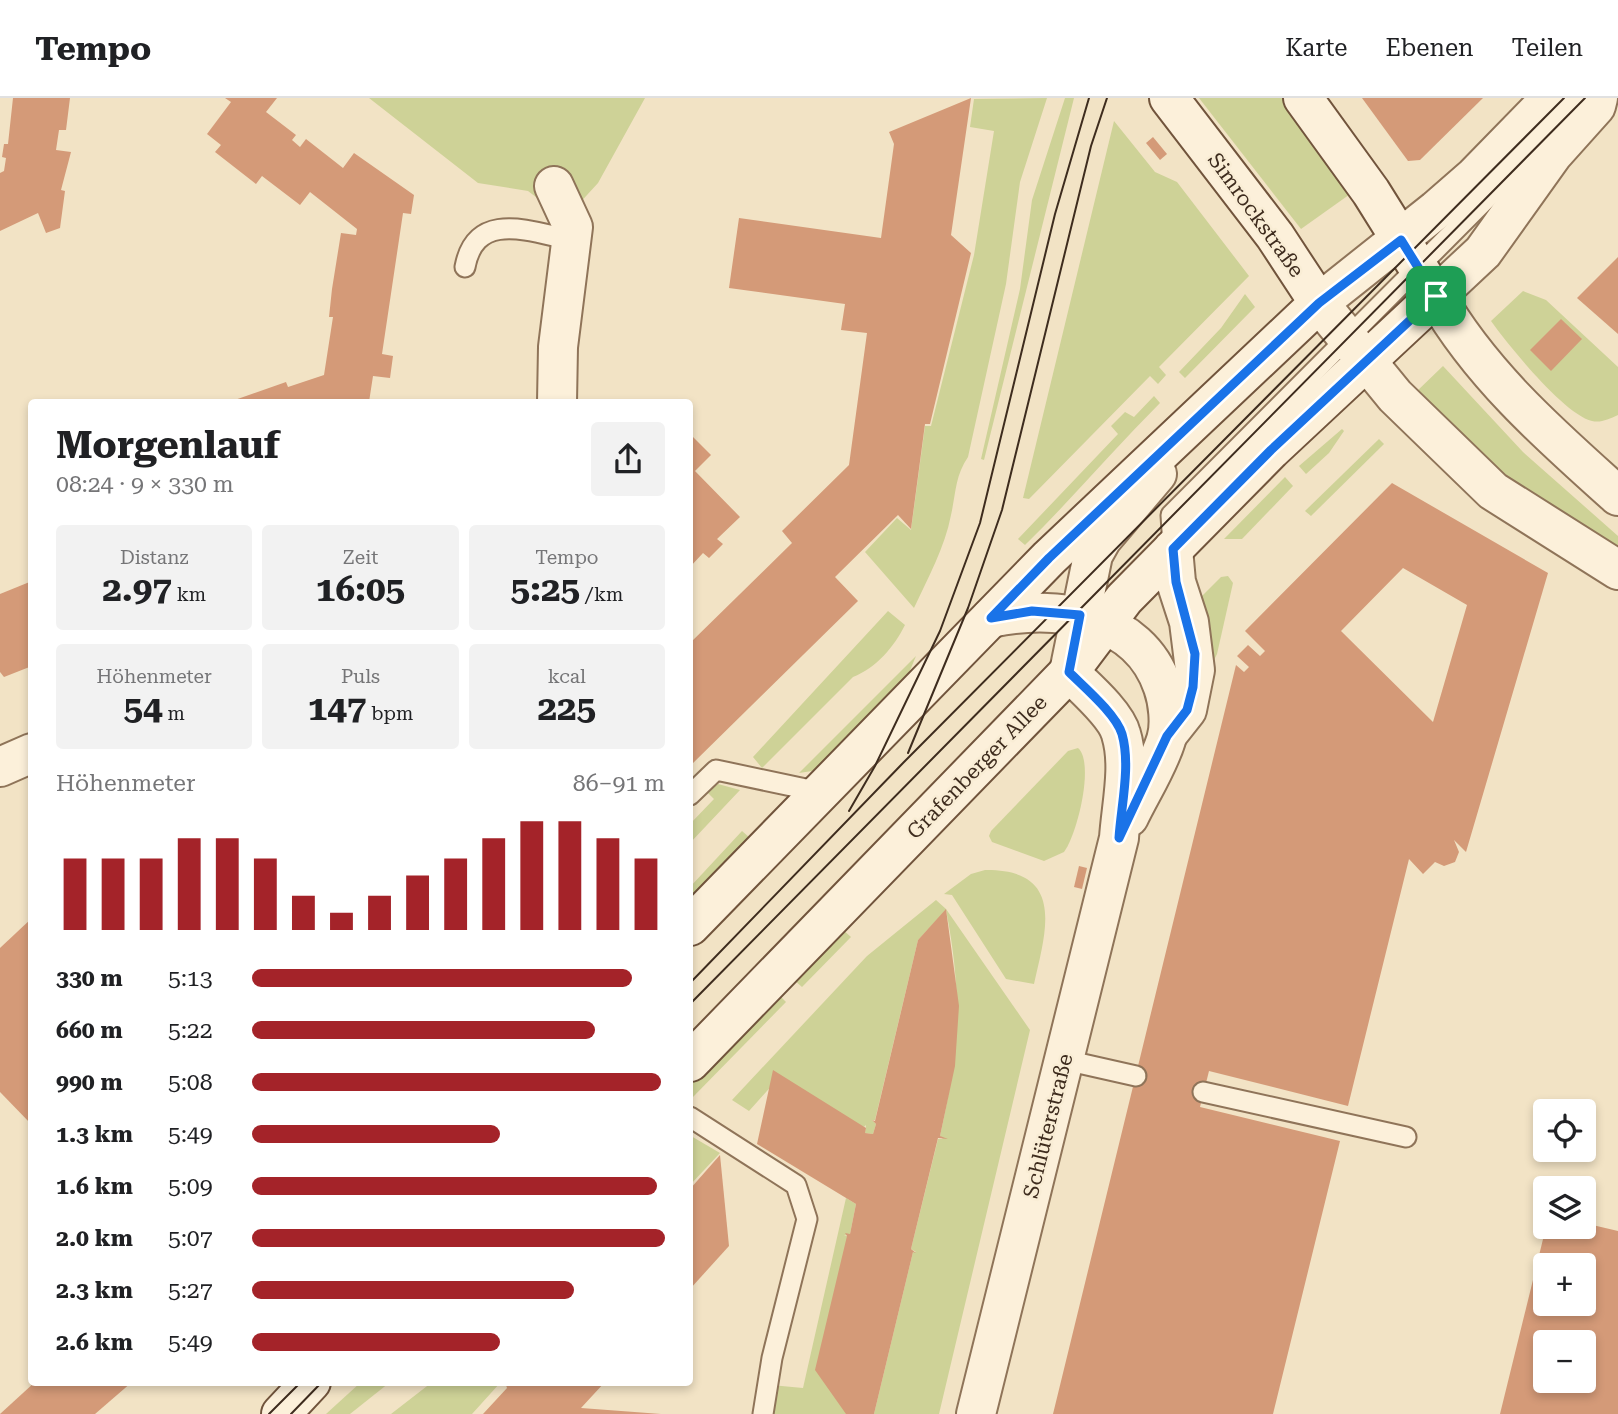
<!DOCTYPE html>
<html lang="de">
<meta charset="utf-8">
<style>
:root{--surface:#fff;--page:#f2f2f2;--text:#202124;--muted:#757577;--line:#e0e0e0;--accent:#a42329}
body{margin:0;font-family:"Roboto Serif",serif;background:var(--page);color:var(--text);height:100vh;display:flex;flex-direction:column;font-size:26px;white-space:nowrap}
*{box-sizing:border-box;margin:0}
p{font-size:23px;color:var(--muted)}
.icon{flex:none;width:38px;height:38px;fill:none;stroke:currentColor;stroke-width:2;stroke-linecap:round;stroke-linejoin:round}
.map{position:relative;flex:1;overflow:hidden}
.sheet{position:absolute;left:28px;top:301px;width:665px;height:987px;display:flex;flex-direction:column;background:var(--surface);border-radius:7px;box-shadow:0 4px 10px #0003}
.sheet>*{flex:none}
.controls{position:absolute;left:1533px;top:1001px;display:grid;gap:14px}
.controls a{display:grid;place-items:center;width:63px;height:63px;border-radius:7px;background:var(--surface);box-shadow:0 4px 10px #0003;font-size:35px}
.pin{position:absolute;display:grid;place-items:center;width:60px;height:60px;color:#fff;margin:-30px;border-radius:14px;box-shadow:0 4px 10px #0006}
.round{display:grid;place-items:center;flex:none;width:74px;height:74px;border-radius:7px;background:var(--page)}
.headline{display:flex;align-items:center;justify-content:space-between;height:119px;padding:0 28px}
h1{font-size:38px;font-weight:700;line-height:52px}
.metrics{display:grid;grid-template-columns:repeat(3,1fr);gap:10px;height:119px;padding:7px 28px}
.metrics div{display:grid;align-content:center;border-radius:7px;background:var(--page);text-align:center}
.metrics b{font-size:35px;font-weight:700}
.metrics small{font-size:19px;font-weight:400}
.metrics p{font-size:19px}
.chart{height:196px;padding:14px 28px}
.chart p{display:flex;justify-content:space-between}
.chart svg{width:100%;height:126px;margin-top:7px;stroke:var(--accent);stroke-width:6}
ul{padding:0 28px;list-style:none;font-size:23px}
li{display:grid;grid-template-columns:112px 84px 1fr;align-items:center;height:52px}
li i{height:18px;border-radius:9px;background:var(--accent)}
header{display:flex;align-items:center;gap:42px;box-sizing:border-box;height:98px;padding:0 35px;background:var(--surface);border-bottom:2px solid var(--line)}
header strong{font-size:33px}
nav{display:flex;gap:38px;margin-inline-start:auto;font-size:24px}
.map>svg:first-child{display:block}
.green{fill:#ced297}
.building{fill:#d49a78;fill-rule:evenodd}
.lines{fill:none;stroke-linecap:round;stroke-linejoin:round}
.service-casing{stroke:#8f7459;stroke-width:23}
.minor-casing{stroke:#8f7459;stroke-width:42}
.tertiary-casing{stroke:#8f7459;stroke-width:42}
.secondary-casing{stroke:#71543c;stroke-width:42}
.service{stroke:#fcf0da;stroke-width:19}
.minor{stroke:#fcf0da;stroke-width:38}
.tertiary{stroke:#fcf0da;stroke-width:38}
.secondary{stroke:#fcf0da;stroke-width:38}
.tram{stroke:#3e2c1e;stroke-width:2}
.route-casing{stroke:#fff;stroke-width:14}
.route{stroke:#1a73e8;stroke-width:9}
.labels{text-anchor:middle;stroke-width:5;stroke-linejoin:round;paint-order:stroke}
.street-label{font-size:21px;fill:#3e2c1e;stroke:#f9edd5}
</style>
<header>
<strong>Tempo</strong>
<nav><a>Karte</a><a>Ebenen</a><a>Teilen</a></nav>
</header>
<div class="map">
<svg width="1618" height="1316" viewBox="0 0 1618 1316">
<rect width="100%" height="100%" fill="#f2e3c5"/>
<g class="green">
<polygon points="369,0 645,0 598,85 565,121 528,93 478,85"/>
<path d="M1047,0L1020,84L1006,186L968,359C955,378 956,395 951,417C945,449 928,480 914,510L865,454L897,420L911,432L925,328H931L974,157L994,33L970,29L974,1Z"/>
<polygon points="1065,0 1074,0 984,362 981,361 1020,191 1032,102"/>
<polygon points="1199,0 1283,0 1353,94 1301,131"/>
<polygon points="1114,23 1155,74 1177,84 1249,178 1159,269 1166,277 1158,286 1150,278 1029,401 1023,400"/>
<path d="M1523,193L1546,202L1618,269V317C1609,321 1601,325 1592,323C1564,316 1509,248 1491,223Z"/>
<polygon points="1245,196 1255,209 1185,280 1179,274 1221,230"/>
<polygon points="1443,268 1523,354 1618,438 1618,453 1497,373 1415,295"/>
<path d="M1154,298L1160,305C1114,351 1072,401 1025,447L1018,441L1118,336L1111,328L1125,314L1134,319Z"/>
<polygon points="1342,331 1344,333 1329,355 1306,376 1299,368"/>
<polygon points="1379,341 1384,346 1311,418 1305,413"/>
<polygon points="1285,379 1293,388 1242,441 1224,441"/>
<polygon points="1228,478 1233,485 1217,556 1209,572 1199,501 1221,479"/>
<path d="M888,513L905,527C894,549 876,570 853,579L762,670L753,659Z"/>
<polygon points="916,558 906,582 825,665 812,673 799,675"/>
<path d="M1078,650C1095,665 1077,737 1064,754L1044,763L992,744L989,738L991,733L1068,653Z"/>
<polygon points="718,686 740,692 690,745 690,726 714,701 707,694"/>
<polygon points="742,733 750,740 690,803 690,789"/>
<path d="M985,772C1066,771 1046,833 1034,886L1006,881L952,797L944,796L971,776Z"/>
<path d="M936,802L946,811L1030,932L939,1316H874L913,1154H916L911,1151L938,1041H943L940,1038C959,953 963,899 946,812L918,842L875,1022H872L876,1026L873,1036L865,1035L866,1027L864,1029L776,983L749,1013L732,1002L867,858Z"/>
<polygon points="842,831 851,839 802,889 793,881"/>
<polygon points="778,896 786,904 692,1000 690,987"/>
<polygon points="691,1038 720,1055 690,1087 690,1040"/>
<polygon points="846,1100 856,1106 850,1136 844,1138 847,1138 846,1316 774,1316 771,1287 803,1290"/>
<polygon points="360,1285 389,1285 350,1316 326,1316"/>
<polygon points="431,1285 431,1284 500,1285 472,1316 391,1316"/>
</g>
<g class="building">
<polygon points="13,0 70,0 66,32 59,32 56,52 71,54 61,92 65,93 60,130 46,135 38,115 0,133 0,75 4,73 6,60 2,59 4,46 8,46"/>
<polygon points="225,0 277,0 266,14 296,37 292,42 300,49 306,41 343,70 354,55 414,97 411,116 403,115 382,256 393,258 390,280 373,278 369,304 229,304 286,284 288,289 324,277 333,219 329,219 332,191 341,135 356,137 357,131 310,94 300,107 262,78 256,86 215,54 221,47 207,36 231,4"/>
<polygon points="971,0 951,137 971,155 930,326 925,326 911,431 898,417 835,479 858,503 690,668 690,545 792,445 782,433 849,367 867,235 841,232 845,206 729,190 739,120 881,140 894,46 889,34"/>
<polygon points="1362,0 1483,0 1420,62 1408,63"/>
<polygon points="1153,39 1167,56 1160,62 1146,45"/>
<polygon points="1618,159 1618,236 1577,200"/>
<polygon points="1561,221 1582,241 1551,273 1530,252"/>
<polygon points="690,336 711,357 695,373 740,419 717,441 723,446 709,460 703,455 690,469"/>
<path d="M1392,385L1548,475L1466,754L1454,742L1459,754L1455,764L1444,768L1435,764L1423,776L1409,761L1348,1008L1209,973L1200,1009L1340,1043L1273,1316H1053L1236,567L1244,574L1249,569L1237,558L1248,547L1260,558L1265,553L1245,533ZM1403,470L1467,507L1433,624L1341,533Z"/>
<polygon points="32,483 32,568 4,579 0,574 0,496"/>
<polygon points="1079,768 1087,770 1082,791 1074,789"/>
<polygon points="946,811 959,908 955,968 940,1038 948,1041 938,1040 911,1151 916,1155 913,1154 874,1316 846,1316 815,1272 847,1138 845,1135 850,1136 856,1106 757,1046 773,972 866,1030 865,1035 873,1036 876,1026 872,1022 875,1023 918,842"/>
<polygon points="32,820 32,1027 0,994 0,850"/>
<polygon points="720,1057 729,1148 690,1191 690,1091"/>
<path d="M1584,1125L1618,1133V1316H1500L1546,1129H1584ZM1545,1167H1584V1206H1545ZM1545,1244H1584V1283H1545Z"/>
<polygon points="35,1284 132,1284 95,1316 0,1316"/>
<polygon points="512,1284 605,1284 581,1310 661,1316 483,1316 507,1290 506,1287"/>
</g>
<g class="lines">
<g class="service-casing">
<g id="service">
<path d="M465,169C476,111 531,134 572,142"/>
<polyline points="1173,450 1171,417 1499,88 1577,0"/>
<polyline points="690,697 716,672 820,694"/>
<polyline points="1065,962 1136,978"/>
<polyline points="1203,994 1406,1039"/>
<polyline points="690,1019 796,1087 807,1121 772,1260 763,1316"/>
</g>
</g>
<g class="minor-casing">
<g id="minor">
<polyline points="554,88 573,129 558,249 557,304"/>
<path d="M1436,198C1481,277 1551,338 1618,398"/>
<polyline points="1319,205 1395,298 1493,393 1618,472"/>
<path d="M991,520C1056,506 1139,517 1163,589C1168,603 1171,627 1166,642C1158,668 1141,694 1129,719"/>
<polyline points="1168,636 1187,612 1195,572 1189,524 1176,484 1173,451"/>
<polyline points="0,669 32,655"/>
<path d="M976,1316L1119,740C1121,708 1131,668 1121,636C1116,616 1084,589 1069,574L1093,457L1102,441L1157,376"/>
</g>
</g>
<g class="tertiary-casing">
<g id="tertiary">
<polyline points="1436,198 1483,154 1553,56 1596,8 1598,0"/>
<polyline points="1319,205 1436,112 1475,78 1551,0"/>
</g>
</g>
<g class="secondary-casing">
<g id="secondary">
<polyline points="690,828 1049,460 1319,205 1275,138 1169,0"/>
<polyline points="690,964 1069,574 1124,501 1271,352 1436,198 1371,94 1303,0"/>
<polyline points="281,1316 311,1284"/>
</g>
</g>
<use href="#service" class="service"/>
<use href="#minor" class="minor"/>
<use href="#tertiary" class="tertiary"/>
<use href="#secondary" class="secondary"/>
<g class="tram">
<polyline points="908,655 968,510 1002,412 1091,48 1107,0"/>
<polyline points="849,713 875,668 940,533 980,425 1055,116 1089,0"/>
<polyline points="690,885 903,665 1564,0"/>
<polyline points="690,906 1585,0"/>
<polyline points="269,1316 301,1284"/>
<polyline points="291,1316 322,1284"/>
</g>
</g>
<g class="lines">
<g class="route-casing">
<path id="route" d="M1401,142L1436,198L1271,352L1173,451L1176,484L1195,556L1193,589L1187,612L1167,638L1119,740C1121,708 1131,668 1122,636C1116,616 1084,589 1069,574L1080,517L1032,513L991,520L1049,460L1319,205Z"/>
</g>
<use href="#route" class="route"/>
</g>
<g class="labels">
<g class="street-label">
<text transform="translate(1256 117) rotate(54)" y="7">Simrockstraße</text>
<text transform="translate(977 669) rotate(-46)" y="7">Grafenberger Allee</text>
<text transform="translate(1048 1028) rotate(-76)" y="7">Schlüterstraße</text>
</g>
</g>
</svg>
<div class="controls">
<a><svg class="icon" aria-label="locate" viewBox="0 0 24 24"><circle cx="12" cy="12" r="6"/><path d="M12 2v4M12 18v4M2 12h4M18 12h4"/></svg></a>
<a><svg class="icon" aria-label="layers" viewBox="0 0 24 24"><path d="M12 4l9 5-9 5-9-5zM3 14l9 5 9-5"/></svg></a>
<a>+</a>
<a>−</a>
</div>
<div class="pin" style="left:1436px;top:198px;background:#1e9e55"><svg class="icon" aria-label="arrive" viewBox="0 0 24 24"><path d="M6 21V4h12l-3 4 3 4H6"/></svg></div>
<section class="sheet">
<div class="headline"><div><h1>Morgenlauf</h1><p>08:24 · 9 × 330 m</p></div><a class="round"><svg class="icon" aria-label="share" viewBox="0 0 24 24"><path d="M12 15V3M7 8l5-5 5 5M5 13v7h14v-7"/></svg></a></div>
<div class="metrics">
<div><p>Distanz</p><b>2.97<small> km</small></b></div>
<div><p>Zeit</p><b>16:05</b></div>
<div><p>Tempo</p><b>5:25<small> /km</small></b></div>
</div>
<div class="metrics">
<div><p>Höhenmeter</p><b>54<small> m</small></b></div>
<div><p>Puls</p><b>147<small> bpm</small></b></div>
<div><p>kcal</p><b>225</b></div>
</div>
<div class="chart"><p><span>Höhenmeter</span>86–91 m</p>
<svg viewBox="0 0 160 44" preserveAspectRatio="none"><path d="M5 44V19M15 44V19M25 44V19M35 44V12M45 44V12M55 44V19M65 44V32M75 44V38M85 44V32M95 44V25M105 44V19M115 44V12M125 44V6M135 44V6M145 44V12M155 44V19"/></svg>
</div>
<ul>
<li><b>330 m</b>5:13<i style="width:92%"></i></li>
<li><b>660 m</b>5:22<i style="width:83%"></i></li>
<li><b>990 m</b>5:08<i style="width:99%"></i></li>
<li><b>1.3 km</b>5:49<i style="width:60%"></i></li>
<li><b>1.6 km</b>5:09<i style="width:98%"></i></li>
<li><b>2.0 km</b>5:07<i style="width:100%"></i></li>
<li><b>2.3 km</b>5:27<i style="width:78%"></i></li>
<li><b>2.6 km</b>5:49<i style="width:60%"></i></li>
</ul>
</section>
</div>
